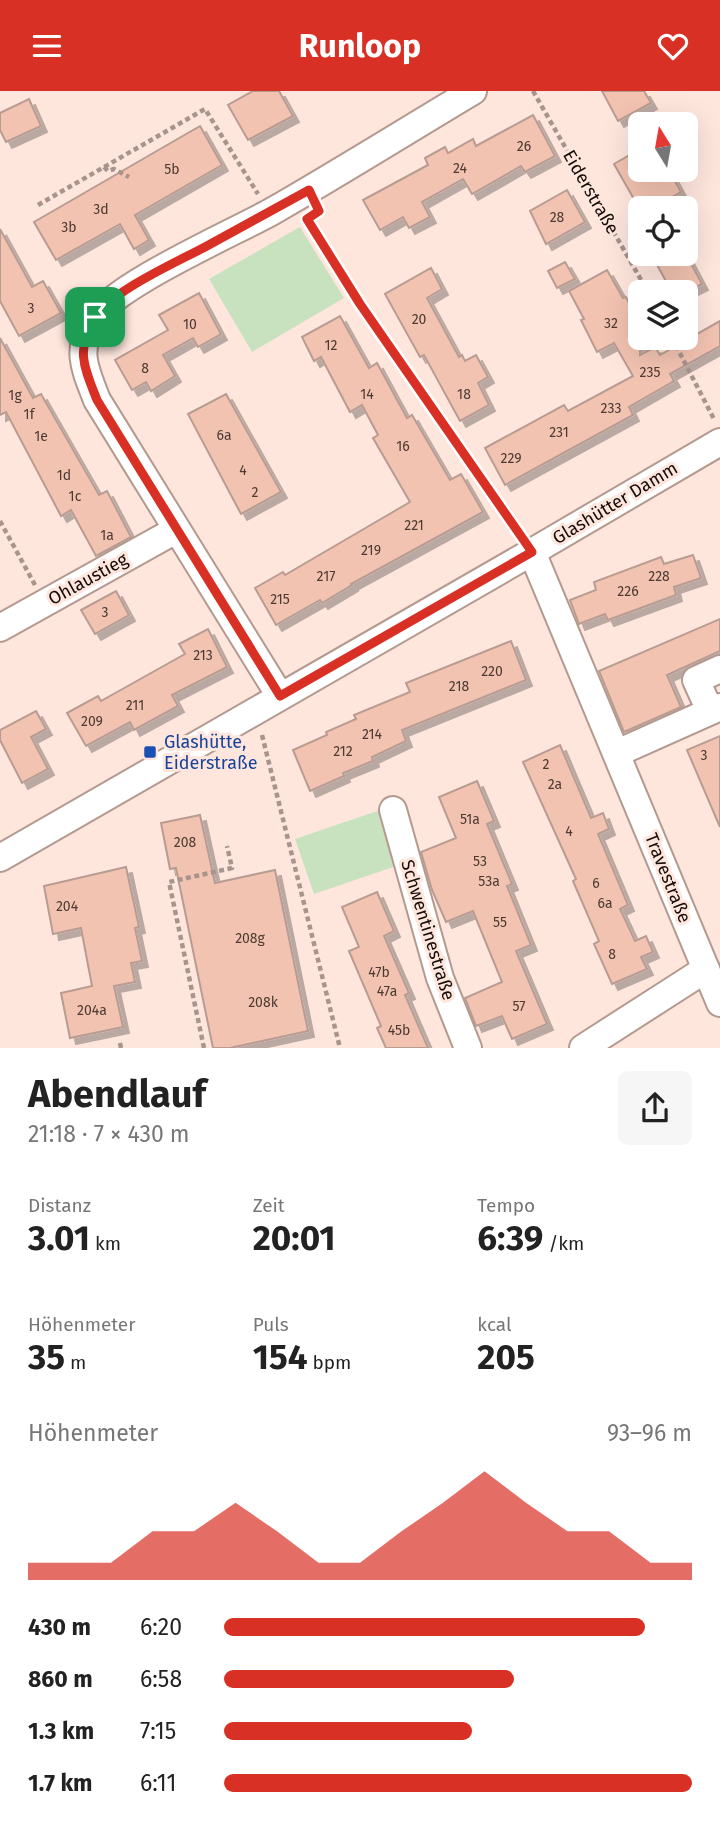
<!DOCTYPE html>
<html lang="de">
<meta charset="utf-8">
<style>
:root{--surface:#fff;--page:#f6f6f6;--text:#222;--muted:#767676;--accent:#d93025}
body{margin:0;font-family:"Fira Sans",sans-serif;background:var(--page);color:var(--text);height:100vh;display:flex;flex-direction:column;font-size:26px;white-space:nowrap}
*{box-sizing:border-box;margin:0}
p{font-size:23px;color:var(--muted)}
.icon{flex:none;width:38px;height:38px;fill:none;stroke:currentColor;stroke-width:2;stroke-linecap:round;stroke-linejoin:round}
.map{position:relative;height:957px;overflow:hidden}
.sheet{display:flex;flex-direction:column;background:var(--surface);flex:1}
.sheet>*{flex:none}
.needle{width:46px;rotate:349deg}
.buttons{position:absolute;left:628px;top:21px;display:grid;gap:14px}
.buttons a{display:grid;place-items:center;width:70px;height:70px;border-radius:10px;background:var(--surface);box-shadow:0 7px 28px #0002;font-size:35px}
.pin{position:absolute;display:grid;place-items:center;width:60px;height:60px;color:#fff;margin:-30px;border-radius:14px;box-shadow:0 4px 10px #0006}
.round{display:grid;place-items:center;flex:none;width:74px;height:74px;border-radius:10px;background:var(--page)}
.summary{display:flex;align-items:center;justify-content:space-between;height:119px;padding:0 28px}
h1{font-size:38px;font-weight:700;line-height:52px}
.metrics{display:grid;grid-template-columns:repeat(3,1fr);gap:10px;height:119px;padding:7px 28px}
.metrics div{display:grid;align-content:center}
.metrics b{font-size:35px;font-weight:700}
.metrics small{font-size:19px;font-weight:400}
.metrics p{font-size:19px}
.chart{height:196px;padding:14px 28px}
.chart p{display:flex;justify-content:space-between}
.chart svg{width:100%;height:126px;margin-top:7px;fill:var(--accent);opacity:.7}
ul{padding:0 28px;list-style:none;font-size:23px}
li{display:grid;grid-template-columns:112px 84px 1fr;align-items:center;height:52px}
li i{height:18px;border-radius:9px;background:var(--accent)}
header{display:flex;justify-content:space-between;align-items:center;height:91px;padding:0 28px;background:var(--accent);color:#fff;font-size:32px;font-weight:700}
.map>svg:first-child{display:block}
.green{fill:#c8e2bf}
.building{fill:#f3c3b1;stroke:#b89c92;stroke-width:2;filter:url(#shadow)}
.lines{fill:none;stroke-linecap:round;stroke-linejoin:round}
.minor-casing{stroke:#b4998f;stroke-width:30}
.path{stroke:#a7948d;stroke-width:4.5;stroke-dasharray:5 3.5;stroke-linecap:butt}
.minor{stroke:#fff;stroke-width:26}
.route-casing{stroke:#fff;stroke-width:14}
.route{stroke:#d93025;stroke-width:9}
.transit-dot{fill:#1a4fb4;stroke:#fee6dd;stroke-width:2.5}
.labels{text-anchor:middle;stroke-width:6;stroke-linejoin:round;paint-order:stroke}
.number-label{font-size:14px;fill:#4c3a32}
.street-label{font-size:18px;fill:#150c08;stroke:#fee6dd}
.transit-label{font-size:18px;fill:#164399;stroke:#fee6dd;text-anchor:start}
</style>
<header><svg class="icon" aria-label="menu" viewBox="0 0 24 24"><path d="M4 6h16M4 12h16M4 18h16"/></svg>Runloop<svg class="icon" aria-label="heart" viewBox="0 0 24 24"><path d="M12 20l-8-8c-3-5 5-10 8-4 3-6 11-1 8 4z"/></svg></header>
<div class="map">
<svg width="720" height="957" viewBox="0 0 720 957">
<defs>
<filter id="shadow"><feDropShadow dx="6" dy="6" stdDeviation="0" flood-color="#0004"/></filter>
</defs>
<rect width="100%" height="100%" fill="#fee6dd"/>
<g class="green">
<polygon points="300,136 344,207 252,261 209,188"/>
<polygon points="383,718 402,773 314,803 295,748"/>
</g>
<g class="building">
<polygon points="253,0 279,0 293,25 248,49 228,14"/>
<polygon points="602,0 644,0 651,12 618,30"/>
<polygon points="29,8 41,35 6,51 0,39 0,22"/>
<polygon points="533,24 555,65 525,81 521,75 472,103 463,88 422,111 430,126 409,137 403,126 380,139 363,109 428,74 425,67 445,56 448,62 473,48 476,55"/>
<polygon points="200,35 222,74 135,124 149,149 134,158 120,133 56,169 34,131"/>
<polygon points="640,58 640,79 669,79 681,101 653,117 639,117 614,73"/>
<polygon points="567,99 585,131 546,153 530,120"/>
<polygon points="0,138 32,196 43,190 61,222 19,245 0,210"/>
<polygon points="651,163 686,163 702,193 686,201 672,201"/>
<polygon points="565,171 575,188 557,197 548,180"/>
<polygon points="431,177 442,198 427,207 459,266 462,264 465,270 476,264 488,286 478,292 489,314 460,330 424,264 420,266 385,203"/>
<polygon points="607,179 623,207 626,206 640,234 640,264 655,256 660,264 720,230 720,255 670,283 674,290 629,316 633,324 505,394 485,357 564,314 568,320 633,285 614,252 597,261 581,229 584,228 569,200"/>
<polygon points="199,202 221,243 198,256 193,247 163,264 175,285 151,300 146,291 132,299 115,269 168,239 159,224"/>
<polygon points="340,225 369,277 377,272 407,327 412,324 450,389 461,383 483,421 351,493 352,494 322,512 320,509 276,534 255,497 283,481 285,484 410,411 373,347 378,344 362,314 350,321 321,266 314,270 302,246"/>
<polygon points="0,247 33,307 41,303 99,404 107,400 131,446 96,465 71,419 61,425 6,321 0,324"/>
<polygon points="226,303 281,401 241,423 188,323"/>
<polygon points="693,464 701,487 674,496 676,504 608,529 605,523 579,533 570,509 596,499 594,491 661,466 664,473"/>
<polygon points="116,500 129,524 95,543 81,519"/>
<polygon points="720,528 720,560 667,584 681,616 624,641 599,580"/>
<polygon points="208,538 227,576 172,604 178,615 134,639 130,631 86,655 67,622 98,605 101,610 185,563 179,553"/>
<polygon points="511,550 526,589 402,639 406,650 372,666 373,670 343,682 344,685 310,700 293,659 327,644 326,641 356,628 354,624 410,601 406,592"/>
<polygon points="36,620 46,638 31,646 48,678 22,692 0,649 0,639"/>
<polygon points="720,645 720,736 687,659"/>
<polygon points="560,654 591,727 603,722 609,738 598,743 628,814 620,818 635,850 646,845 653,861 641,866 647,878 612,893 594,853 599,850 573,790 576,788 523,671"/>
<polygon points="477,690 494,730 487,733 512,793 507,795 531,854 516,860 547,933 512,948 502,925 476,935 465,907 502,891 473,820 446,831 432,799 421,761 456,747 439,706"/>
<polygon points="200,724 215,792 275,779 308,940 230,957 213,957 176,777 170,778 161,732"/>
<polygon points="126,776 139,836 135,837 142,870 131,872 135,891 114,895 123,936 70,947 61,902 92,895 81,837 53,843 44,795"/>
<polygon points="377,801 394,840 384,845 409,902 405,904 428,957 386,957 377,937 381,935 349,860 359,856 342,816"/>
</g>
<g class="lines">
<g class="minor-casing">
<g id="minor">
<polyline points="532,461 720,912"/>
<polyline points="0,537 176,439"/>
<path d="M280,605L97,309C85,278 75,260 94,228C113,195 233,142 271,121C339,82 406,40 473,0"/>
<polyline points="710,620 696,589 720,578"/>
<polyline points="617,662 720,616"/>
<polyline points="393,719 440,887 468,957"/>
<polyline points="0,767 532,461 720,351"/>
<polyline points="583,957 706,878"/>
</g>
</g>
<g class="path">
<polyline points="533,0 648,201"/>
<polyline points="104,76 108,80 114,78 129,86"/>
<polyline points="38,114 205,18 258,103"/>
<polyline points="309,127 307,128 360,213 520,444"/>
<polyline points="672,247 715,330"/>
<polyline points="0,430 35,494"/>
<polyline points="262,644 340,957"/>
<polyline points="120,952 121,957"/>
<polyline points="204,957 169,791 232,777 227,755"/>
</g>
<use href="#minor" class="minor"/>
</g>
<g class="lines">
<g class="route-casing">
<path id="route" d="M309,99L319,120L307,128L360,213L532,461L280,605L97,309C85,278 75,260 94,228C109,201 177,171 205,156C240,137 274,118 309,99Z"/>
</g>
<use href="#route" class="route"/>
</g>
<rect class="transit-dot" x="143" y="654" width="14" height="14" rx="3.5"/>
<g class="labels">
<g class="number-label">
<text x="524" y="60">26</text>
<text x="460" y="82">24</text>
<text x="172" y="83">5b</text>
<text x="101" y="123">3d</text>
<text x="557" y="131">28</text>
<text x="69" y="141">3b</text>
<text x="31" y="222">3</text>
<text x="419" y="233">20</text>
<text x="611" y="237">32</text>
<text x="190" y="238">10</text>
<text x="331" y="259">12</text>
<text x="145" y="282">8</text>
<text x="650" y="286">235</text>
<text x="367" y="308">14</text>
<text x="464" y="308">18</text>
<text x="15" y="309">1g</text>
<text x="611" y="322">233</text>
<text x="29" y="328">1f</text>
<text x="559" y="346">231</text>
<text x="224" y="349">6a</text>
<text x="41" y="350">1e</text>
<text x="403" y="360">16</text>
<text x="511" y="372">229</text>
<text x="243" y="384">4</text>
<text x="64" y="389">1d</text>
<text x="255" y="406">2</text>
<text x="75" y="410">1c</text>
<text x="414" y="439">221</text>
<text x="107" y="449">1a</text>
<text x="371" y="464">219</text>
<text x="326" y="490">217</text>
<text x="659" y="490">228</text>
<text x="628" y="505">226</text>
<text x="280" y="513">215</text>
<text x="105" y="526">3</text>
<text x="203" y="569">213</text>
<text x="492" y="585">220</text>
<text x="459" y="600">218</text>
<text x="135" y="619">211</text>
<text x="92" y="635">209</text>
<text x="372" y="648">214</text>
<text x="343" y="665">212</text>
<text x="704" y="669">3</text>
<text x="546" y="678">2</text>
<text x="555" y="698">2a</text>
<text x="470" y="733">51a</text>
<text x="569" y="745">4</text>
<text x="185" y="756">208</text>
<text x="480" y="775">53</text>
<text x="489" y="795">53a</text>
<text x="596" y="797">6</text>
<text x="605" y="817">6a</text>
<text x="67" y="820">204</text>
<text x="500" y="836">55</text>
<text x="250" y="852">208g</text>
<text x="612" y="868">8</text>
<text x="379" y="886">47b</text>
<text x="387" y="905">47a</text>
<text x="263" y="916">208k</text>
<text x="519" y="920">57</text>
<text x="92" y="924">204a</text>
<text x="399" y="944">45b</text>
</g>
<g class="street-label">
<text transform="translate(591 101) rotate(60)" y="6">Eiderstraße</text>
<text transform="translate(615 412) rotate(-31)" y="6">Glashütter Damm</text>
<text transform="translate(88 488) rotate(-29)" y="6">Ohlaustieg</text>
<text transform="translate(668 787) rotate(68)" y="6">Travestraße</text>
<text transform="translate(428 839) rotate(73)" y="6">Schwentinestraße</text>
</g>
<g class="transit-label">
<text x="164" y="657">Glashütte,<tspan x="164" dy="21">Eiderstraße</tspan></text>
</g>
</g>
</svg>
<div class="buttons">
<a><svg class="needle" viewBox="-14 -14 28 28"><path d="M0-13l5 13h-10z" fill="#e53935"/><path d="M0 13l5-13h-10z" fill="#767676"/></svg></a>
<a><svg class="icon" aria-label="locate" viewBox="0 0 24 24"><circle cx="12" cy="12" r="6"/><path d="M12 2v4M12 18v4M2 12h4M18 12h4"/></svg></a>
<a><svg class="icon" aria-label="layers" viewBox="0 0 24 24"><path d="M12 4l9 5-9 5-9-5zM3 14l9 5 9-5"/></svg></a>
</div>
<div class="pin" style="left:95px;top:226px;background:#1e9e55"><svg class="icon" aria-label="arrive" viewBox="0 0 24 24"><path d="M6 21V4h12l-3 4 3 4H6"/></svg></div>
</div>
<section class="sheet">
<div class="summary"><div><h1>Abendlauf</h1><p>21:18 · 7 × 430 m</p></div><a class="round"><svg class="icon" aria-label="share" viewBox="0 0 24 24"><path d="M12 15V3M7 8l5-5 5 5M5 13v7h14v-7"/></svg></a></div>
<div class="metrics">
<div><p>Distanz</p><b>3.01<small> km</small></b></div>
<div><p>Zeit</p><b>20:01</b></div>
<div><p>Tempo</p><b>6:39<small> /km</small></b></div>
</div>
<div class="metrics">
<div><p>Höhenmeter</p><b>35<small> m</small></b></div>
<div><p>Puls</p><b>154<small> bpm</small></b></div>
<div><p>kcal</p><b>205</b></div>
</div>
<div class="chart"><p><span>Höhenmeter</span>93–96 m</p>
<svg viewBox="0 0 160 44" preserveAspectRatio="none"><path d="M0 44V38L10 38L20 38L30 27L40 27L50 17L60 27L70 38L80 38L90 27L100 17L110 6L120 17L130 27L140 27L150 38L160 38V44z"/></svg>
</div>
<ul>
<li><b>430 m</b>6:20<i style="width:90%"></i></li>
<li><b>860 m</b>6:58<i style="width:62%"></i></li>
<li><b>1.3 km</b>7:15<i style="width:53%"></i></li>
<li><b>1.7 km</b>6:11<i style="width:100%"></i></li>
</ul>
</section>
